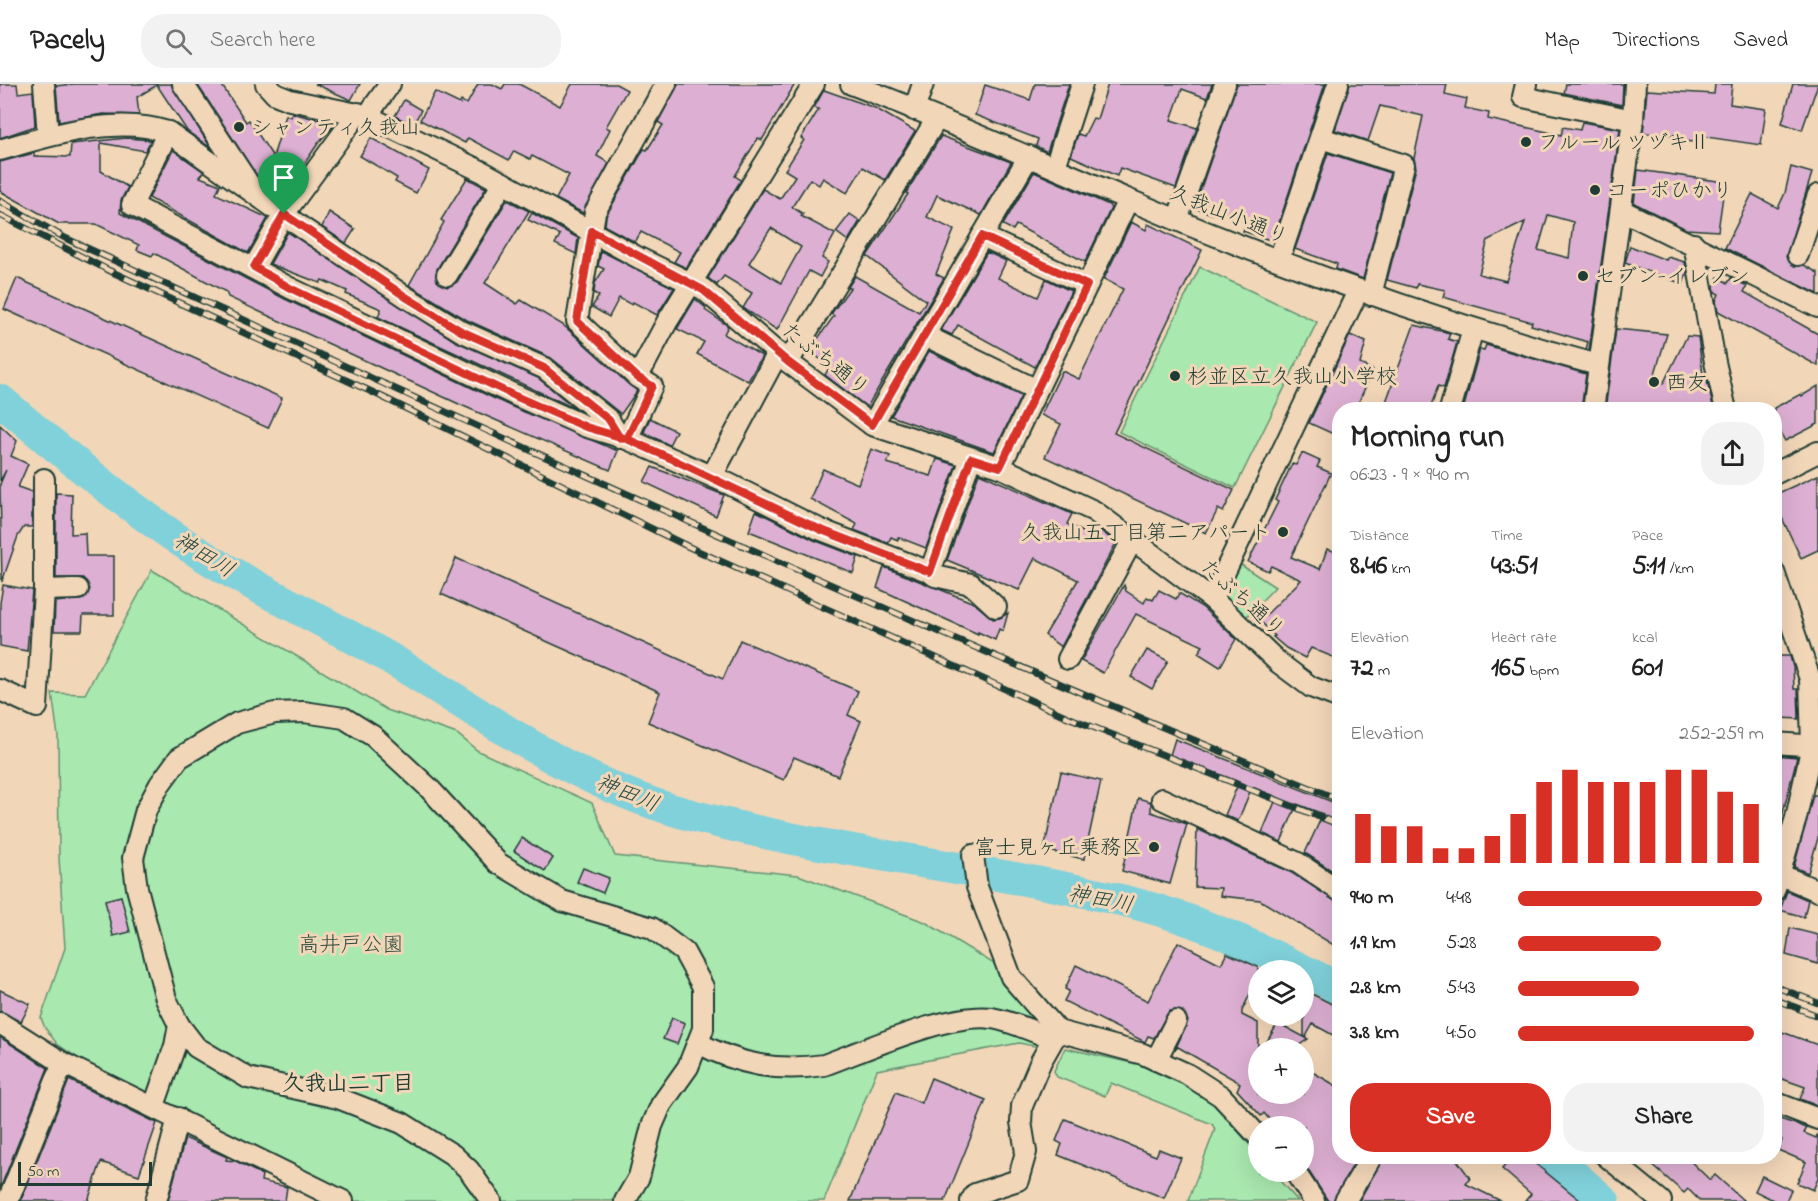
<!DOCTYPE html>
<meta charset="utf-8">
<style>
:root{--surface:#fff;--page:#f2f2f2;--text:#222;--muted:#767676;--line:#e0e0e0;--accent:#d93025}
body{margin:0;font-family:"Indie Flower","Klee One",sans-serif;background:var(--page);color:var(--text);height:100vh;display:flex;flex-direction:column;font-size:22px;white-space:nowrap}
*{box-sizing:border-box;margin:0}
p{font-size:20px;color:var(--muted)}
.icon{flex:none;width:33px;height:33px;fill:none;stroke:currentColor;stroke-width:2;stroke-linecap:round;stroke-linejoin:round}
.map{position:relative;flex:1;overflow:hidden}
.panel{position:absolute;left:1332px;top:318px;width:450px;height:762px;display:flex;flex-direction:column;background:var(--surface);border-radius:24px;box-shadow:0 6px 24px #0002}
.panel>*{flex:none}
.fabs{position:absolute;left:1248px;top:876px;display:grid;gap:12px}
.fabs a{display:grid;place-items:center;width:66px;height:66px;border-radius:50%;background:var(--surface);box-shadow:0 6px 24px #0002;font-size:30px}
.scale{position:absolute;left:18px;bottom:15px;width:134px;box-sizing:border-box;padding-left:6px;border:3px solid #1f3d34;border-top:0;font-size:16px;line-height:21px;white-space:nowrap;color:#1f3d34;-webkit-text-stroke:4px #f2d6b8;paint-order:stroke}
.pin{position:absolute;display:grid;place-items:center;width:51px;height:51px;color:#fff;margin:-62px -26px;border-radius:50% 50% 50% 0;rotate:-45deg;box-shadow:0 0 6px #0007}
.pin .icon{rotate:45deg}
.round{display:grid;place-items:center;flex:none;width:63px;height:63px;border-radius:24px;background:var(--page)}
.overview{display:flex;align-items:center;justify-content:space-between;height:102px;padding:0 18px}
h1{font-size:33px;font-weight:700;line-height:45px}
.stats{display:grid;grid-template-columns:repeat(3,1fr);gap:9px;height:102px;padding:6px 18px}
.stats div{display:grid;align-content:center}
.stats b{font-size:26px;font-weight:700}
.stats small{font-size:16px;font-weight:400}
.stats p{font-size:16px}
.chart{height:168px;padding:12px 18px}
.chart p{display:flex;justify-content:space-between}
.chart svg{width:100%;height:108px;margin-top:6px;stroke:var(--accent);stroke-width:6}
.action{display:flex;gap:12px;margin-top:auto;padding:12px 18px}
.action a{flex:1;height:69px;border-radius:24px;background:var(--accent);color:#fff;font-size:24px;font-weight:700;line-height:69px;text-align:center}
.action a+a{background:var(--page);color:var(--text)}
ul{padding:0 18px;list-style:none;font-size:20px}
li{display:grid;grid-template-columns:96px 72px 1fr;align-items:center;height:45px}
li i{height:15px;border-radius:8px;background:var(--accent)}
header{display:flex;align-items:center;gap:36px;box-sizing:border-box;height:84px;padding:0 30px;background:var(--surface);border-bottom:2px solid var(--line)}
header strong{font-size:28px}
nav{display:flex;gap:33px;margin-inline-start:auto;font-size:21px}
.search{width:420px;height:54px;background:var(--page);display:flex;align-items:center;gap:15px;box-sizing:border-box;padding:0 21px;border-radius:24px;color:var(--muted);font-size:22px}
.map>svg:first-child{display:block}
.green{fill:#a9e8af;stroke:#649272;stroke-width:1.5}
.lines{fill:none;stroke-linecap:round;stroke-linejoin:round}
.river{stroke:#80d1da;stroke-width:32}
.building{fill:#ddafd2;stroke:#1f3d34;stroke-width:1.5;fill-rule:evenodd}
.street-casing{stroke:#1f3d34;stroke-width:24}
.street{stroke:#f2d6b8;stroke-width:20}
.rail-casing{stroke:#1f3d34;stroke-width:7}
.rail{stroke:#f2d6b8;stroke-width:4.5;stroke-dasharray:14;stroke-linecap:butt}
.route-casing{stroke:#fff;stroke-width:12}
.route{stroke:#d93025;stroke-width:8}
.poi-dot{fill:#1f3d34;stroke:#f2d6b8;stroke-width:2}
.labels{text-anchor:middle;stroke-width:6;stroke-linejoin:round;paint-order:stroke}
.poi-label{font-size:21px;fill:#1f3d34;stroke:#f2d6b8;text-anchor:start}
.street-label{font-size:21px;fill:#1f3d34;stroke:#f2d6b8}
.park-label{font-size:21px;fill:#2d4e40;stroke:#f2d6b8}
.water-label{font-size:22px;font-style:italic;fill:#294c45;stroke:#f2d6b8}
.neighbourhood-label{font-size:22px;font-weight:bold;fill:#1f3d34;stroke:#f2d6b8}
</style>
<header>
<strong>Pacely</strong>
<div class="search"><svg class="icon" aria-label="search" viewBox="0 0 24 24"><circle cx="10" cy="10" r="6"/><path d="M15 15l6 6"/></svg>Search here</div>
<nav><a>Map</a><a>Directions</a><a>Saved</a></nav>
</header>
<div class="map">
<svg width="1818" height="1117" viewBox="0 0 1818 1117">
<rect width="100%" height="100%" fill="#f2d6b8"/>
<filter id="ink" filterUnits="userSpaceOnUse"><feTurbulence type="fractalNoise" baseFrequency=".0167" numOctaves="2"/><feDisplacementMap in="SourceGraphic" scale="12" xChannelSelector="R" yChannelSelector="G"/><feConvolveMatrix kernelMatrix="1 2 1 2 8 2 1 2 1" color-interpolation-filters="sRGB"/></filter>
<g filter="url(#ink)">
<g class="green">
<polygon points="1200,183 1317,238 1235,404 1119,348"/>
<polygon points="1238,479 1275,503 1245,534 1221,518"/>
<polygon points="152,486 387,626 457,650 478,667 592,719 615,772 798,791 925,838 996,881 1045,942 1039,963 1019,959 877,986 824,1117 354,1117 289,1087 84,978 57,960 45,944 41,934 65,864 59,774 58,652 52,609 85,610"/>
<polygon points="1065,964 1154,984 1212,1016 1258,1071 1258,1088 1272,1088 1298,1117 1188,1117 1215,1045 1212,1040 1111,999 1105,1012 1057,993 1054,987"/>
</g>
<g class="lines">
<g class="river">
<path d="M0,316C59,366 118,415 182,458C248,502 322,535 391,575C484,631 573,698 680,728C829,770 983,782 1133,819C1206,838 1273,870 1340,905"/>
<polyline points="1552,1072 1604,1117"/>
</g>
</g>
<g class="building">
<polygon points="0,0 17,0 18,9 33,7 35,42 0,54"/>
<polygon points="74,0 171,0 211,64 187,47 157,1 137,13 139,31 103,30 59,38 56,2"/>
<polygon points="197,0 221,0 246,38 249,36 273,73 286,31 291,33 292,29 335,40 319,58 282,112 263,101"/>
<polygon points="315,0 360,0 351,16"/>
<polygon points="478,0 492,0 502,5 505,0 519,0 560,22 572,0 616,0 627,6 606,43 610,45 597,72 609,79 583,129 556,115 569,91 532,72 530,75 514,67 509,76 468,54 465,59 420,36 435,8 460,20 461,17 467,20"/>
<polygon points="678,0 795,0 762,56 758,54 735,92 741,96 686,184 674,178 680,168 641,148 635,158 605,142 606,132 644,65 647,66 663,41 658,38"/>
<polygon points="1035,0 1069,0 1047,68 1036,62 1038,55 975,31 985,1 1030,16"/>
<polygon points="1108,0 1212,0 1207,14 1182,5 1171,36 1197,44 1176,104 1120,84 1117,92 1071,72 1078,50 1084,52 1093,34 1097,35"/>
<polygon points="1237,0 1325,0 1273,157 1243,147 1247,137 1215,126 1213,130 1194,124"/>
<path d="M1350,0H1447L1445,10L1467,15L1465,24L1489,29L1488,35L1561,51L1563,43L1580,46L1582,38L1620,45L1589,266L1586,265L1588,258L1531,241L1532,238L1443,213L1445,206L1417,200L1416,204L1387,196L1416,84L1414,74L1423,32L1380,22L1368,57L1335,46ZM1548,131L1573,138L1569,174L1538,166ZM1525,138L1506,197L1479,190L1488,156Z"/>
<polygon points="1566,0 1623,0 1622,21 1564,9"/>
<polygon points="1715,0 1732,0 1730,20 1766,25 1761,61 1700,52 1700,58 1675,57 1675,51 1643,49 1647,6 1714,10"/>
<polygon points="1793,0 1818,0 1802,46 1782,39"/>
<path d="M824,6L875,24L915,47L885,96L863,83L847,109L823,94L819,101L810,95L792,123L803,130L801,132L835,150L822,174L828,178L820,193L809,187L777,246L743,224L752,209L724,192L717,201L708,194L763,105L780,115L795,92L785,86L804,56L801,54L819,25L814,24ZM771,144L801,163L781,199L749,179Z"/>
<polygon points="404,16 421,26 413,41 395,32"/>
<polygon points="941,52 1011,78 981,131 937,111 927,133 954,146 936,190 944,194 867,323 825,291 830,282 809,267 834,232 831,230 850,204 848,203 855,192 919,228 926,217 867,172 908,110 906,109"/>
<polygon points="126,54 151,56 145,67 101,59 101,87 128,103 121,116 120,129 285,215 510,322 618,367 610,386 461,321 228,213 226,208 154,169 152,172 137,166 139,161 96,140 59,140 0,107 0,78 34,69 34,72 70,73 71,60"/>
<polygon points="371,54 429,86 416,109 395,98 397,94 360,72"/>
<polygon points="173,66 204,88 200,93 220,101 216,110 268,134 248,169 149,114"/>
<polygon points="1328,69 1390,89 1363,195 1336,185 1337,180 1295,165"/>
<polygon points="1791,83 1812,89 1786,173 1794,182 1804,181 1818,189 1818,210 1725,164 1752,110 1778,124 1785,109"/>
<polygon points="1638,86 1725,98 1718,147 1686,145 1634,119"/>
<polygon points="1034,88 1109,121 1111,124 1085,178 1016,141 1013,146 1003,141"/>
<polygon points="467,94 486,104 437,185 437,197 447,203 457,198 507,116 529,127 485,199 517,220 521,216 563,241 637,307 621,330 551,274 467,236 409,201 444,138 441,136"/>
<polygon points="329,128 355,145 346,159 322,143"/>
<polygon points="532,129 578,154 576,170 555,160 560,151 528,136"/>
<polygon points="850,130 860,137 848,157 836,148"/>
<polygon points="1131,138 1146,146 1148,140 1202,166 1114,349 1234,406 1223,428 1218,425 1206,449 1045,373 1061,340 1041,331 1062,287 1079,295 1123,205 1104,195"/>
<polygon points="288,148 455,257 538,294 576,325 378,233 381,225 346,210 347,207 322,196 320,199 270,180"/>
<polygon points="1630,162 1666,176 1668,173 1685,178 1687,189 1683,200 1625,179"/>
<polygon points="601,167 674,204 657,231 633,218 632,221 619,214 609,233 592,223 599,212 594,209 595,199 604,185 598,182"/>
<polygon points="987,168 1006,177 998,194 1038,213 1046,195 1071,207 1035,283 958,241 952,251 941,246"/>
<polygon points="1718,193 1728,199 1731,194 1747,202 1744,208 1818,250 1818,282 1718,227 1716,217 1719,210 1715,208 1714,202"/>
<polygon points="17,194 282,314 268,344 4,225"/>
<polygon points="695,215 706,224 705,226 728,242 724,250 762,272 748,297 697,270 704,258 677,245"/>
<polygon points="1414,241 1450,249 1448,255 1457,258 1444,304 1438,302 1430,326 1383,326"/>
<polygon points="1616,245 1667,250 1653,296 1663,300 1687,252 1698,253 1704,298 1707,297 1714,326 1605,326"/>
<polygon points="1350,251 1366,258 1360,280 1373,286 1355,326 1340,326 1340,353 1309,339"/>
<polygon points="1486,261 1586,290 1581,326 1463,326 1480,265 1484,266"/>
<polygon points="929,267 1021,312 994,368 891,332"/>
<polygon points="1818,302 1818,340 1785,357 1780,348 1774,351 1774,324 1801,310 1802,312"/>
<polygon points="650,334 676,347 669,361 644,348"/>
<polygon points="0,341 17,357 11,372 28,380 18,403 32,408 32,443 24,443 18,452 2,498 0,400 6,386 0,397"/>
<polygon points="871,365 890,372 887,379 931,392 937,375 956,381 926,464 898,453 898,456 891,453 888,459 854,446 857,440 810,415 823,385 858,400"/>
<polygon points="1302,369 1320,377 1317,383 1331,389 1291,473 1320,485 1327,465 1340,469 1340,576 1311,564 1305,574 1286,564 1273,553 1275,552 1260,537 1301,496 1271,482 1268,487 1248,478 1278,418 1275,416 1292,380 1296,381"/>
<polygon points="652,383 724,411 716,432 644,398"/>
<polygon points="979,389 1072,430 1067,440 1095,454 1100,446 1116,459 1061,563 1045,551 1078,496 1035,474 1019,506 947,476"/>
<polygon points="1818,391 1818,466 1801,474 1774,417 1774,411"/>
<polygon points="56,409 72,410 71,450 85,449 86,472 114,472 114,531 83,531 82,547 54,547 55,518 84,515 90,505 83,494 56,494"/>
<polygon points="756,427 814,456 858,473 853,489 749,447"/>
<polygon points="456,474 723,595 740,556 858,607 848,631 861,637 838,692 794,673 784,696 648,638 660,608 441,510"/>
<polygon points="884,483 974,519 993,535 1000,534 1008,529 1003,547 999,545 995,556 978,548 978,550 877,504"/>
<polygon points="3,501 32,506 27,567 0,562 0,519"/>
<polygon points="1124,501 1126,507 1144,519 1147,513 1153,516 1159,506 1176,515 1179,509 1202,523 1236,555 1220,583 1198,569 1203,562 1136,530 1103,589 1081,577"/>
<polygon points="1147,566 1168,577 1152,605 1131,593"/>
<polygon points="1774,572 1790,572 1793,583 1794,605 1798,605 1799,635 1781,634 1781,628 1774,628"/>
<polygon points="1175,655 1340,721 1340,792 1305,769 1323,730 1297,720 1281,758 1262,749 1277,713 1252,703 1238,737 1225,731 1239,698 1170,671"/>
<polygon points="1774,671 1797,673 1774,764"/>
<polygon points="1061,688 1101,697 1084,775 1044,766"/>
<polygon points="1813,711 1818,711 1818,754 1808,789 1794,783"/>
<polygon points="1138,714 1151,718 1151,728 1187,740 1170,800 1122,787"/>
<polygon points="1197,745 1292,789 1340,819 1340,865 1260,816 1220,812 1221,804 1195,803"/>
<polygon points="522,754 553,774 545,787 514,767"/>
<polygon points="583,784 609,794 603,809 577,798"/>
<polygon points="1787,807 1808,816 1804,833 1780,826"/>
<polygon points="121,812 130,848 113,852 105,816"/>
<polygon points="1790,844 1818,851 1818,880 1786,871"/>
<polygon points="1178,858 1221,880 1227,869 1258,883 1258,893 1242,927 1242,931 1258,939 1258,1010 1304,1010 1304,983 1340,1004 1340,1072 1358,1072 1333,1117 1328,1117 1304,1080 1304,1042 1275,1042 1264,1029 1261,1032 1237,1006 1240,999 1178,963 1175,966 1188,937 1182,927 1169,927 1154,954 1148,952 1145,958 1064,917 1069,907 1065,905 1076,881 1148,917"/>
<polygon points="0,906 30,920 21,938 0,927"/>
<polygon points="1304,906 1340,924 1340,955 1313,940 1305,954 1308,955 1295,964 1263,964 1278,939 1304,953"/>
<polygon points="672,934 685,939 677,960 663,955"/>
<polygon points="1774,945 1818,961 1818,1022 1800,1015 1805,1003 1774,992"/>
<polygon points="0,953 48,984 0,1105"/>
<polygon points="931,994 986,1016 945,1117 850,1117 896,1008 921,1019"/>
<polygon points="69,996 157,1039 139,1091 101,1078 88,1117 21,1117"/>
<polygon points="1774,1033 1807,1044 1804,1049 1816,1054 1818,1049 1818,1095 1813,1106 1797,1099 1806,1078 1778,1066 1782,1056 1774,1053"/>
<polygon points="1065,1035 1156,1072 1159,1065 1181,1074 1164,1114 1058,1071 1062,1060 1056,1057"/>
<polygon points="185,1054 227,1073 226,1076 236,1077 262,1091 261,1097 287,1103 285,1117 168,1117"/>
<polygon points="1384,1072 1454,1072 1470,1094 1466,1100 1501,1117 1359,1117"/>
<polygon points="1513,1072 1526,1072 1581,1117 1525,1117 1531,1110 1502,1085"/>
<polygon points="1642,1072 1685,1072 1710,1096 1715,1091 1744,1117 1700,1117 1688,1105 1684,1109"/>
<polygon points="1762,1092 1791,1106 1786,1117 1775,1117 1755,1107"/>
</g>
<g class="lines">
<g class="street-casing">
<g id="street">
<polyline points="44,0 48,52"/>
<polyline points="183,0 251,103"/>
<polyline points="266,0 275,10 290,16 367,32 483,88 639,174 703,205 788,278 872,341 1000,383 1094,427 1212,515 1279,579 1311,603 1340,614"/>
<path d="M851,0C944,35 1035,76 1127,115C1280,181 1437,237 1598,281"/>
<polyline points="1526,0 1523,13 1633,36"/>
<polyline points="914,26 923,0"/>
<polyline points="367,32 390,0"/>
<polyline points="168,48 304,145 406,213 461,247 544,284 609,336 620,354"/>
<polyline points="1321,54 1404,81 1371,211"/>
<path d="M0,66C52,51 114,31 168,48L132,121L290,204L515,311L587,343L627,355L727,399L819,445L930,488L971,374"/>
<polyline points="1055,83 1082,0"/>
<polyline points="1621,126 1818,223"/>
<polyline points="1177,136 1225,0"/>
<polyline points="982,152 1087,201"/>
<polyline points="1694,160 1715,278 1726,326"/>
<polyline points="1798,171 1818,111"/>
<polyline points="1279,176 1338,0"/>
<polyline points="254,183 284,130 358,29"/>
<polyline points="447,191 503,99"/>
<polyline points="924,251 1037,306"/>
<polyline points="788,278 936,36"/>
<polyline points="643,283 667,238 814,0"/>
<polyline points="1450,326 1473,245"/>
<polyline points="1593,326 1633,36 1635,0"/>
<polyline points="872,341 1029,72"/>
<polyline points="627,355 652,302 637,293 577,237 595,128 666,0"/>
<polyline points="1000,383 1128,116"/>
<polyline points="1774,390 1818,368"/>
<polyline points="712,392 778,269"/>
<polyline points="930,488 935,492 971,500 996,523"/>
<polyline points="1774,488 1810,595 1812,661 1796,734 1774,807"/>
<polyline points="44,506 78,505"/>
<polyline points="1212,515 1358,207"/>
<polyline points="1068,575 1133,455"/>
<polyline points="0,606 37,623 44,506 44,395"/>
<polyline points="1774,659 1818,662"/>
<polyline points="1162,715 1298,779 1340,807"/>
<polyline points="973,771 977,803 1011,893 1058,947 1143,970 1187,990 1221,1012 1258,1052"/>
<polyline points="1774,788 1818,807"/>
<polyline points="0,939 63,979 343,1117"/>
<path d="M698,959C740,981 777,988 824,981C866,966 949,928 992,934C1014,938 1034,948 1053,955"/>
<polyline points="1156,976 1176,937"/>
<polyline points="1774,1018 1818,1035"/>
<polyline points="154,1022 175,962 179,941"/>
<polyline points="1606,1072 1661,1117"/>
<polyline points="1295,1088 1314,1117"/>
<polyline points="8,1117 63,979"/>
<polyline points="156,1117 178,1034"/>
<polyline points="491,1117 469,1086 453,1071 402,1039 338,1014 248,994 196,963 179,941 166,915 137,804 133,774 146,726 160,700 179,674 237,639 275,629 304,628 344,634 373,652 428,703 498,779 562,817 652,844 684,868 703,903 703,945 688,983 661,1021 652,1042 639,1093 625,1117"/>
<polyline points="971,1117 975,1110 1018,1096 1026,1068 1021,1038 1022,1022 1041,977 1058,947"/>
<polyline points="1345,1117 1372,1072"/>
</g>
</g>
<use href="#street" class="street"/>
<g class="rail-casing">
<g id="rail">
<path d="M0,117L65,154C487,347 909,542 1340,716"/>
<polyline points="0,131 108,186 372,308 687,462 1070,634 1340,741"/>
<polyline points="1774,902 1818,919"/>
<polyline points="1774,915 1818,932"/>
</g>
</g>
<use href="#rail" class="rail"/>
</g>
</g>
<g class="lines" filter="url(#ink)">
<g class="route-casing">
<polyline id="route" points="284,130 254,183 290,204 515,312 586,343 627,355 670,374 819,445 930,488 971,374 1000,383 1087,201 982,152 872,341 788,278 703,206 592,147 577,237 637,293 652,302 627,355 620,354 609,336 544,284 461,247 406,213 284,130"/>
</g>
<use href="#route" class="route"/>
</g>
<g class="poi-dot">
<circle cx="239" cy="43" r="6"/>
<circle cx="1526" cy="58" r="6"/>
<circle cx="1595" cy="106" r="6"/>
<circle cx="1583" cy="192" r="6"/>
<circle cx="1175" cy="292" r="6"/>
<circle cx="1654" cy="298" r="6"/>
<circle cx="1283" cy="448" r="6"/>
<circle cx="1154" cy="763" r="6"/>
</g>
<g class="labels">
<g class="poi-label">
<text x="251" y="50">シャンティ久我山</text>
<text x="1538" y="65">フルール ツヅキⅡ</text>
<text x="1607" y="113">コーポひかり</text>
<text x="1595" y="199">セブン-イレブン</text>
<text x="1187" y="299">杉並区立久我山小学校</text>
<text x="1666" y="305">西友</text>
<text x="1271" y="455" text-anchor="end">久我山五丁目第二アパート</text>
<text x="1142" y="770" text-anchor="end">富士見ヶ丘乗務区</text>
</g>
<g class="street-label">
<text transform="translate(1229 130) rotate(22)" y="7">久我山小通り</text>
<text transform="translate(826 275) rotate(38)" y="7">たぶち通り</text>
<text transform="translate(1243 514) rotate(42)" y="7">たぶち通り</text>
</g>
<g class="park-label">
<text x="351" y="867">高井戸公園</text>
</g>
<g class="water-label">
<text transform="translate(205 470) rotate(31)" y="8">神田川</text>
<text transform="translate(628 708) rotate(22)" y="8">神田川</text>
<text transform="translate(1101 814) rotate(11)" y="8">神田川</text>
</g>
<g class="neighbourhood-label">
<text x="348" y="1006">久我山二丁目</text>
</g>
</g>
</svg>
<div class="fabs">
<a><svg class="icon" aria-label="layers" viewBox="0 0 24 24"><path d="M12 4l9 5-9 5-9-5zM3 14l9 5 9-5"/></svg></a>
<a>+</a>
<a>−</a>
</div>
<div class="scale">50 m</div>
<div class="pin" style="left:284px;top:130px;background:#1e9e55"><svg class="icon" aria-label="arrive" viewBox="0 0 24 24"><path d="M6 21V4h12l-3 4 3 4H6"/></svg></div>
<section class="panel">
<div class="overview"><div><h1>Morning run</h1><p>06:23 · 9 × 940 m</p></div><a class="round"><svg class="icon" aria-label="share" viewBox="0 0 24 24"><path d="M12 15V3M7 8l5-5 5 5M5 13v7h14v-7"/></svg></a></div>
<div class="stats">
<div><p>Distance</p><b>8.46<small> km</small></b></div>
<div><p>Time</p><b>43:51</b></div>
<div><p>Pace</p><b>5:11<small> /km</small></b></div>
</div>
<div class="stats">
<div><p>Elevation</p><b>72<small> m</small></b></div>
<div><p>Heart rate</p><b>165<small> bpm</small></b></div>
<div><p>kcal</p><b>601</b></div>
</div>
<div class="chart"><p><span>Elevation</span>252–259 m</p>
<svg viewBox="0 0 160 44" preserveAspectRatio="none"><path d="M5 44V24M15 44V29M25 44V29M35 44V38M45 44V38M55 44V33M65 44V24M75 44V11M85 44V6M95 44V11M105 44V11M115 44V11M125 44V6M135 44V6M145 44V15M155 44V20"/></svg>
</div>
<ul>
<li><b>940 m</b>4:48<i style="width:99%"></i></li>
<li><b>1.9 km</b>5:28<i style="width:58%"></i></li>
<li><b>2.8 km</b>5:43<i style="width:49%"></i></li>
<li><b>3.8 km</b>4:50<i style="width:96%"></i></li>
</ul>
<div class="action"><a>Save</a><a>Share</a></div>
</section>
</div>
